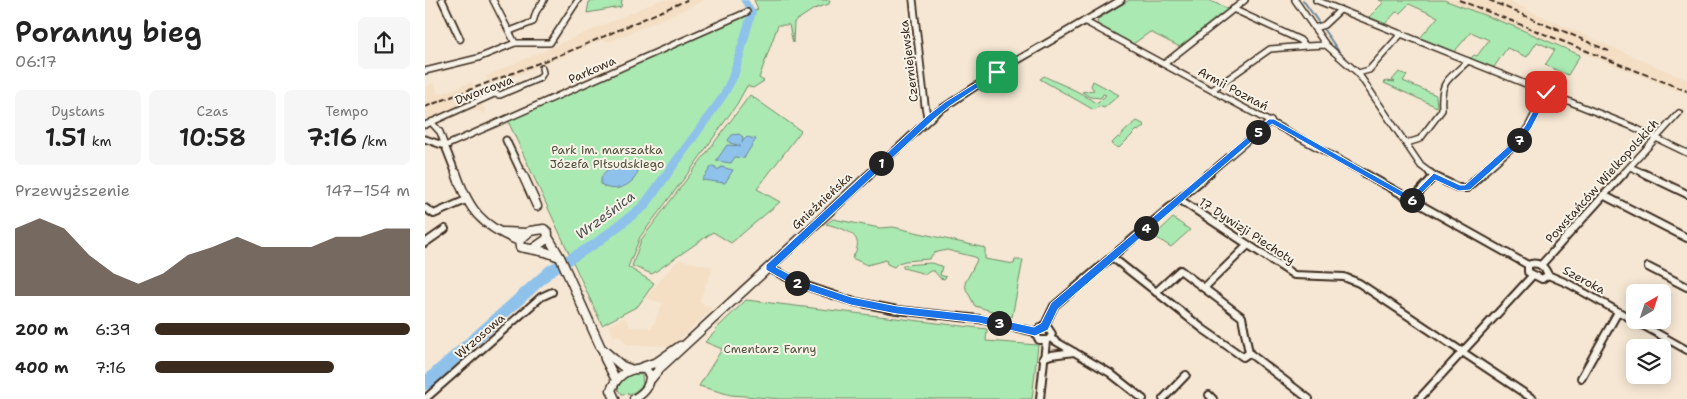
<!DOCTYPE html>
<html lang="pl">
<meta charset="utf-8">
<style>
:root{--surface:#fff;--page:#f6f6f6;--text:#222;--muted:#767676;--accent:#3b2a1e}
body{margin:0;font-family:"Shantell Sans",sans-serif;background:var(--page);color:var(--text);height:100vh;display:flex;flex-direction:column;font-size:19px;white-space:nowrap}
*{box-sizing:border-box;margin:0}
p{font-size:16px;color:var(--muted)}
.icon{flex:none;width:28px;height:28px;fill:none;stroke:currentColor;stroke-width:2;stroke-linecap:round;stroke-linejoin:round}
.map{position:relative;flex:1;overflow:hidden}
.side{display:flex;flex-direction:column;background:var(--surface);width:425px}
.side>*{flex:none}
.needle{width:32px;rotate:39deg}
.tools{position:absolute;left:1201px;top:284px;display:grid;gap:10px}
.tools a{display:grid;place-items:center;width:45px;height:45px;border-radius:8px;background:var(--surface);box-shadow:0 2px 12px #0003;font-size:25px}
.pin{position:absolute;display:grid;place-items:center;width:42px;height:42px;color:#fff;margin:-21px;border-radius:10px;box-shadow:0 2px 8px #0006}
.km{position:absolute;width:25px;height:25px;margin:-12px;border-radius:50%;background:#222;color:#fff;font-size:14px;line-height:25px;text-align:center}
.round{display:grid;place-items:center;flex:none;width:52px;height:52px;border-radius:8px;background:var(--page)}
.head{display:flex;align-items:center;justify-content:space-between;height:85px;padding:0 15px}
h1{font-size:28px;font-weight:600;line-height:38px}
.figures{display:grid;grid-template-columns:repeat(3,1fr);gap:8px;height:85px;padding:5px 15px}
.figures div{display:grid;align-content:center;border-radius:8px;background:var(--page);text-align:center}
.figures b{font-size:25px;font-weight:600}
.figures small{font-size:14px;font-weight:400}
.figures p{font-size:14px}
.chart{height:140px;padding:10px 15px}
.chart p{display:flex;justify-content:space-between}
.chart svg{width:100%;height:90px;margin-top:5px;fill:var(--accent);opacity:.7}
ul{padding:0 15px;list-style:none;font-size:16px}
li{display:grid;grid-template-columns:80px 60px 1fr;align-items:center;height:38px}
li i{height:12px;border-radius:6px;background:var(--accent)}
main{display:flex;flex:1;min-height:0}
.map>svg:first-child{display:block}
.built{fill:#f4dec4}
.green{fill:#aae9b1;stroke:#728a68}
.water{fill:#8fc2eb;stroke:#6d8599}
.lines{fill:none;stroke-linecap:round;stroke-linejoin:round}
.stream{stroke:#6d8599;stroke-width:2}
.river{fill:#8fc2eb;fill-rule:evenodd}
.minor-far1-casing{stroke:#3b2a1e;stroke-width:8}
.minor-casing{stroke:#3b2a1e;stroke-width:10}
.tertiary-far1-casing{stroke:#3b2a1e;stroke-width:9}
.tertiary-casing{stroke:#3b2a1e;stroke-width:11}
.minor-far1{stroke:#f7f3e8;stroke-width:5}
.minor{stroke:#f7f3e8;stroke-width:6}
.tertiary-far1{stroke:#f7f3e8;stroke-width:5.5}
.tertiary{stroke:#f7f3e8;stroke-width:8}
.rail{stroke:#3b2a1e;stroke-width:2;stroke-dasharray:6 3;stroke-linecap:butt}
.route{fill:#1a73e8;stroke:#fff}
.labels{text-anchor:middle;stroke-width:4;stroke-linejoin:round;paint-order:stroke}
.street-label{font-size:12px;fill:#3b2a1e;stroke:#f7f3e8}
.park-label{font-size:12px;fill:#51503b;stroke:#f7f3e8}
.water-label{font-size:14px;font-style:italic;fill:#505051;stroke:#f7f3e8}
</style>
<main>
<section class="side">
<div class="head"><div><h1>Poranny bieg</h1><p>06:17</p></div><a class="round"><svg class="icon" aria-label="share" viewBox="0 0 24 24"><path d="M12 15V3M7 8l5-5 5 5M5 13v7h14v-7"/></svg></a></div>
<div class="figures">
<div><p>Dystans</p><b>1.51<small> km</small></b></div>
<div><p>Czas</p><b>10:58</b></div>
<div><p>Tempo</p><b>7:16<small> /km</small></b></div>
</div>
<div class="chart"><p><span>Przewyższenie</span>147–154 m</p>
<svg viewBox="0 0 160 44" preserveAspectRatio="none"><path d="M0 44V11L10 6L20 11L30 24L40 33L50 38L60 33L70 24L80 20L90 15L100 20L110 20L120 20L130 15L140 15L150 11L160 11V44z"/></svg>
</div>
<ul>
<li><b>200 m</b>6:39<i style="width:100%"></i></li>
<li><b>400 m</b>7:16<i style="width:70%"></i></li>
</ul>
</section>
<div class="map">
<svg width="1262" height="399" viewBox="0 0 1262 399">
<rect width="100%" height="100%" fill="#f5e7d3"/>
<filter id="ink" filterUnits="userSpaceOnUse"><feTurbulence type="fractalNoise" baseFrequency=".02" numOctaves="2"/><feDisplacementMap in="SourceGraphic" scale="10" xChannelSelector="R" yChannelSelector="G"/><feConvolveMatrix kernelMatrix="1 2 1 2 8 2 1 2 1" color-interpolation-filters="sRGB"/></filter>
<g filter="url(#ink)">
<g class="built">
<polygon points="236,0 280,0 184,42 177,40 66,86 61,76"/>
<polygon points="1022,0 1080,0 1262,80 1262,94"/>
<polygon points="47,82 61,112 58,114 55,111 42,110 18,121 13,115 0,121 0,87 9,83 13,95"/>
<polygon points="255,260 288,267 274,301 287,309 247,346 203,345 194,335 189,337 184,325 200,317 205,327 227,328 238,303 221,298 250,263"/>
</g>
<g class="green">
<polygon points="174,0 197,0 196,7 162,13 164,2"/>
<polygon points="329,0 405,0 404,4 389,9 369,22 368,43 364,25 353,25 334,78 339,81 328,88 322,86 312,104 270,164 215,237 203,267 229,283 213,306 177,325 83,121 333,9"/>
<polygon points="704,0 783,0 806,10 757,48 725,32 708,44 672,24 673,19"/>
<polygon points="954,0 1019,0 1088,26 1155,55 1143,75 1120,65 1130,50 1112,42 1102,57 1082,48 1069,67 1065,68 1045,59 1049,55 1052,56 1064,40 1046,32 1029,52 995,38 1013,17 984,4 975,13 971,12 960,24 944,17 959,2"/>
<polygon points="974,72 982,75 978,81 1011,95 1012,107 959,83 961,81 970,82 967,80"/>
<path d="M619,76C636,85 654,90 669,102L673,103L681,95L678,94L676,98L665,97L657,92L669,90L666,86L668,81L694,95L679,108L674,106L669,110L615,79Z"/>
<polygon points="325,95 376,131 332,189 355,202 306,243 288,232 227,274 207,266 216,240"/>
<path d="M712,121L720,125L713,131L712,130L694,148L686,144L693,137L695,138C698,131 706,126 712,121Z"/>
<polygon points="748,218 765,230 746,247 729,236"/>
<path d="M408,219L455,228L468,227L556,247L560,248V259L589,264L590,260H598L587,317L550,306L541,289L540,283L552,260L550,257L522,250L509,253L504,259L480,261L473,263L469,267L462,264L461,260L442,265L427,258C443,235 420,229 401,224Z"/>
<polygon points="506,263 517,266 515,275 521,277 519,279 515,278 509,271 505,271 501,274 478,268 478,265"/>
<polygon points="321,300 562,329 561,341 613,345 607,399 356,399 306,395 274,386 297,349 280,342 291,331 290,330"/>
<path d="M208,373L217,375L218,385L208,393L197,394L193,390C194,381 200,376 208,373Z"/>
</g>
<g class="water">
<polygon points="314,134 318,137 317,142 322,137 331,139 319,158 310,157 306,163 291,161 302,145 316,146 305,143 303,140 307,135"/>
<path d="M203,163L211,167L213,170C211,185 187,195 176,184C174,170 191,164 203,163Z"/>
<polygon points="287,166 291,167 290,169 295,169 296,167 308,170 300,183 277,180"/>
</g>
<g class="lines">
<polyline class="stream" points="878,0 915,53"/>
<polygon class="river" points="315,0 323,0 331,12 313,77 302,97 223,209 174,247 130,274 5,389 0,390 0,375 122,266 166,241 215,203 295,94 303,77 323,12"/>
<g class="minor-far1-casing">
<g id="minor-far1">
<polyline points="68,0 90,43"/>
<polyline points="870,0 901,45"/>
<polyline points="891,0 1208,127 1262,153"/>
<polyline points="808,9 875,40 881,46 901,45 933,73"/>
<polyline points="659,21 941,174"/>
<polyline points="889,28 899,25 915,10"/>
<polyline points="85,31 108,22 111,12 119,0"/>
<polyline points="976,34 944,70 933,73 996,166 1007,174"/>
<polyline points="739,64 820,0"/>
<polyline points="0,71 53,58 90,43 125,43 153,0"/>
<polyline points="787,90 845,49 881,46"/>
<polyline points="6,122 15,132 20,146 322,12"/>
<polyline points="0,125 69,94 75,95 115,78 118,73 117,68"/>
<path d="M982,143L995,139L1017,110C1015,80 1022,81 1043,61"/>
<polyline points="1205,167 1221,174"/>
<polyline points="783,174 846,121"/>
<polyline points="1057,174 1091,144 1103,127 1121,92"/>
<polyline points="1198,174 1254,113"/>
</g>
</g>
<g class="minor-casing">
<g id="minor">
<polyline points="939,173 1103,265"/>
<polyline points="1218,173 1262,194"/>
<polyline points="1009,176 1034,188 1042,188 1058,173"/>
<polyline points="1178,195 1262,238"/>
<polyline points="754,199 869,275 919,277 934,283 1108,399"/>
<polyline points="987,200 1009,176 1005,173"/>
<polyline points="0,208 9,214 41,200"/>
<polyline points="0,243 20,229"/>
<polyline points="687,257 778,329 818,357 824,353"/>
<polyline points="1103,265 1103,272 1117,279 1123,275"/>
<path d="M1103,265C1112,261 1120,266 1123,275"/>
<polyline points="1116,265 1199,173"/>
<polyline points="1223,267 1262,287"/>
<polyline points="344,268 373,283 426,301 472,310 554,319 610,332"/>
<polyline points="1123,275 1144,284 1262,350"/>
<polyline points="779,288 823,245"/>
<polyline points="731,292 755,270 817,317 824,353 884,399"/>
<polyline points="619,327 629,306 785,173"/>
<polyline points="610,332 616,327 623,328 627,334 625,338"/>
<polyline points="610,332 614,340 622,340"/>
<polyline points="625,338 685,373 718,399"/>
<polyline points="618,358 626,355 649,352"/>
<polyline points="1156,378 1193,312"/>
<polyline points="784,395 788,399"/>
<polyline points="0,399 116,297 127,292"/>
<polyline points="615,399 621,341"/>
<polyline points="738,399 761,375"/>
<polyline points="994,399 1107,276"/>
</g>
</g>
<g class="tertiary-far1-casing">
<g id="tertiary-far1">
<polyline points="17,0 35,39"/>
<polyline points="488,0 500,105 502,116 505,118"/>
<polyline points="0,139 20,146 31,174"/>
<polyline points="81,140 97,174"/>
<polyline points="445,174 512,112 572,72 696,0"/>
</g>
</g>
<g class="tertiary-casing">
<g id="tertiary">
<path d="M31,173C44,211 57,226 94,241"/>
<polyline points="97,173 112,206"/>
<polyline points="78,232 102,233"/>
<polyline points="123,237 135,257 176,348 197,366 205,369"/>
<polyline points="109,248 122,239 123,233 119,229 105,231 94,241 95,247 121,252 132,256"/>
<polyline points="178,350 180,359 191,380"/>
<polyline points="215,368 232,362 255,346"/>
<polyline points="226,379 235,368 446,173"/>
<path d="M190,399L186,390C192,375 204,367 220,369L225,375C225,387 219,393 209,399"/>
</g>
</g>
<use href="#minor-far1" class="minor-far1"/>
<use href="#minor" class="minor"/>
<use href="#tertiary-far1" class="tertiary-far1"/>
<use href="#tertiary" class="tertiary"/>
<g class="rail">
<polyline points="1034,0 1262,91"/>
<polyline points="1064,0 1135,31"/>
<polyline points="1129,27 1186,52"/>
<polyline points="0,107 150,49 262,0"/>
</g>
</g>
</g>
<polygon class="route" points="572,70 576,72 575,73 525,106 508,120 351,267 375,280 426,297 472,306 554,315 609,327 616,323 626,303 844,119 849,119 986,196 1009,173 1035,185 1040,185 1088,142 1100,126 1119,91 1125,92 1107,127 1094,146 1045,190 1034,191 1010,180 987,203 847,124 633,309 623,330 610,336 554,323 472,314 426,305 369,286 341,270 341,265 502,116 520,102"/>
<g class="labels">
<g class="street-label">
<text transform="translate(484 61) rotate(-97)" y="4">Czerniejewska</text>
<text transform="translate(167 70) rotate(-24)" y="4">Parkowa</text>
<text transform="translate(808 89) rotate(28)" y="4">Armii Poznań</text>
<text transform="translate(59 90) rotate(-21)" y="4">Dworcowa</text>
<text transform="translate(1177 181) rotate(-48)" y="4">Powstańców Wielkopolskich</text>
<text transform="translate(397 201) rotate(-43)" y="4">Gnieźnieńska</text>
<text transform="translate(822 231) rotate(33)" y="4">17 Dywizji Piechoty</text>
<text transform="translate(1159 280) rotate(28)" y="4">Szeroka</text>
<text transform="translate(55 336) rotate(-41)" y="4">Wrzosowa</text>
</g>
<g class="park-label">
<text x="182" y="154">Park im. marszałka<tspan x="182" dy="14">Józefa Piłsudskiego</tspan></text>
<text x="345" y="353">Cmentarz Farny</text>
</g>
<g class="water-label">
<text transform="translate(180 215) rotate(-37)" y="5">Wrześnica</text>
</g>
</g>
</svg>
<div class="tools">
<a><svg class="needle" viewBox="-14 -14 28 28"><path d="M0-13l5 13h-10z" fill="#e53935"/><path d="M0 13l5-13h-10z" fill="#767676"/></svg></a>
<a><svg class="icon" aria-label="layers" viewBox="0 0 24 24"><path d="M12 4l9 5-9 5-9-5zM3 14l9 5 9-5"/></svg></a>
</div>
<div class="pin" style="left:572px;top:72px;background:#1e9e55"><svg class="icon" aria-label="arrive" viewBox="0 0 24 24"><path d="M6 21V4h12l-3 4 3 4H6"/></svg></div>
<div class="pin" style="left:1121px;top:92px;background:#d93025"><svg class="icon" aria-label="check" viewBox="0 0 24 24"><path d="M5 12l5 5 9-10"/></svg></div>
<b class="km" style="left:456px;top:163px">1</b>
<b class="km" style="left:372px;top:283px">2</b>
<b class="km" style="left:574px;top:323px">3</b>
<b class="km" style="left:721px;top:228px">4</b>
<b class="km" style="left:833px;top:132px">5</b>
<b class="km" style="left:987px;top:200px">6</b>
<b class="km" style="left:1094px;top:140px">7</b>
</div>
</main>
